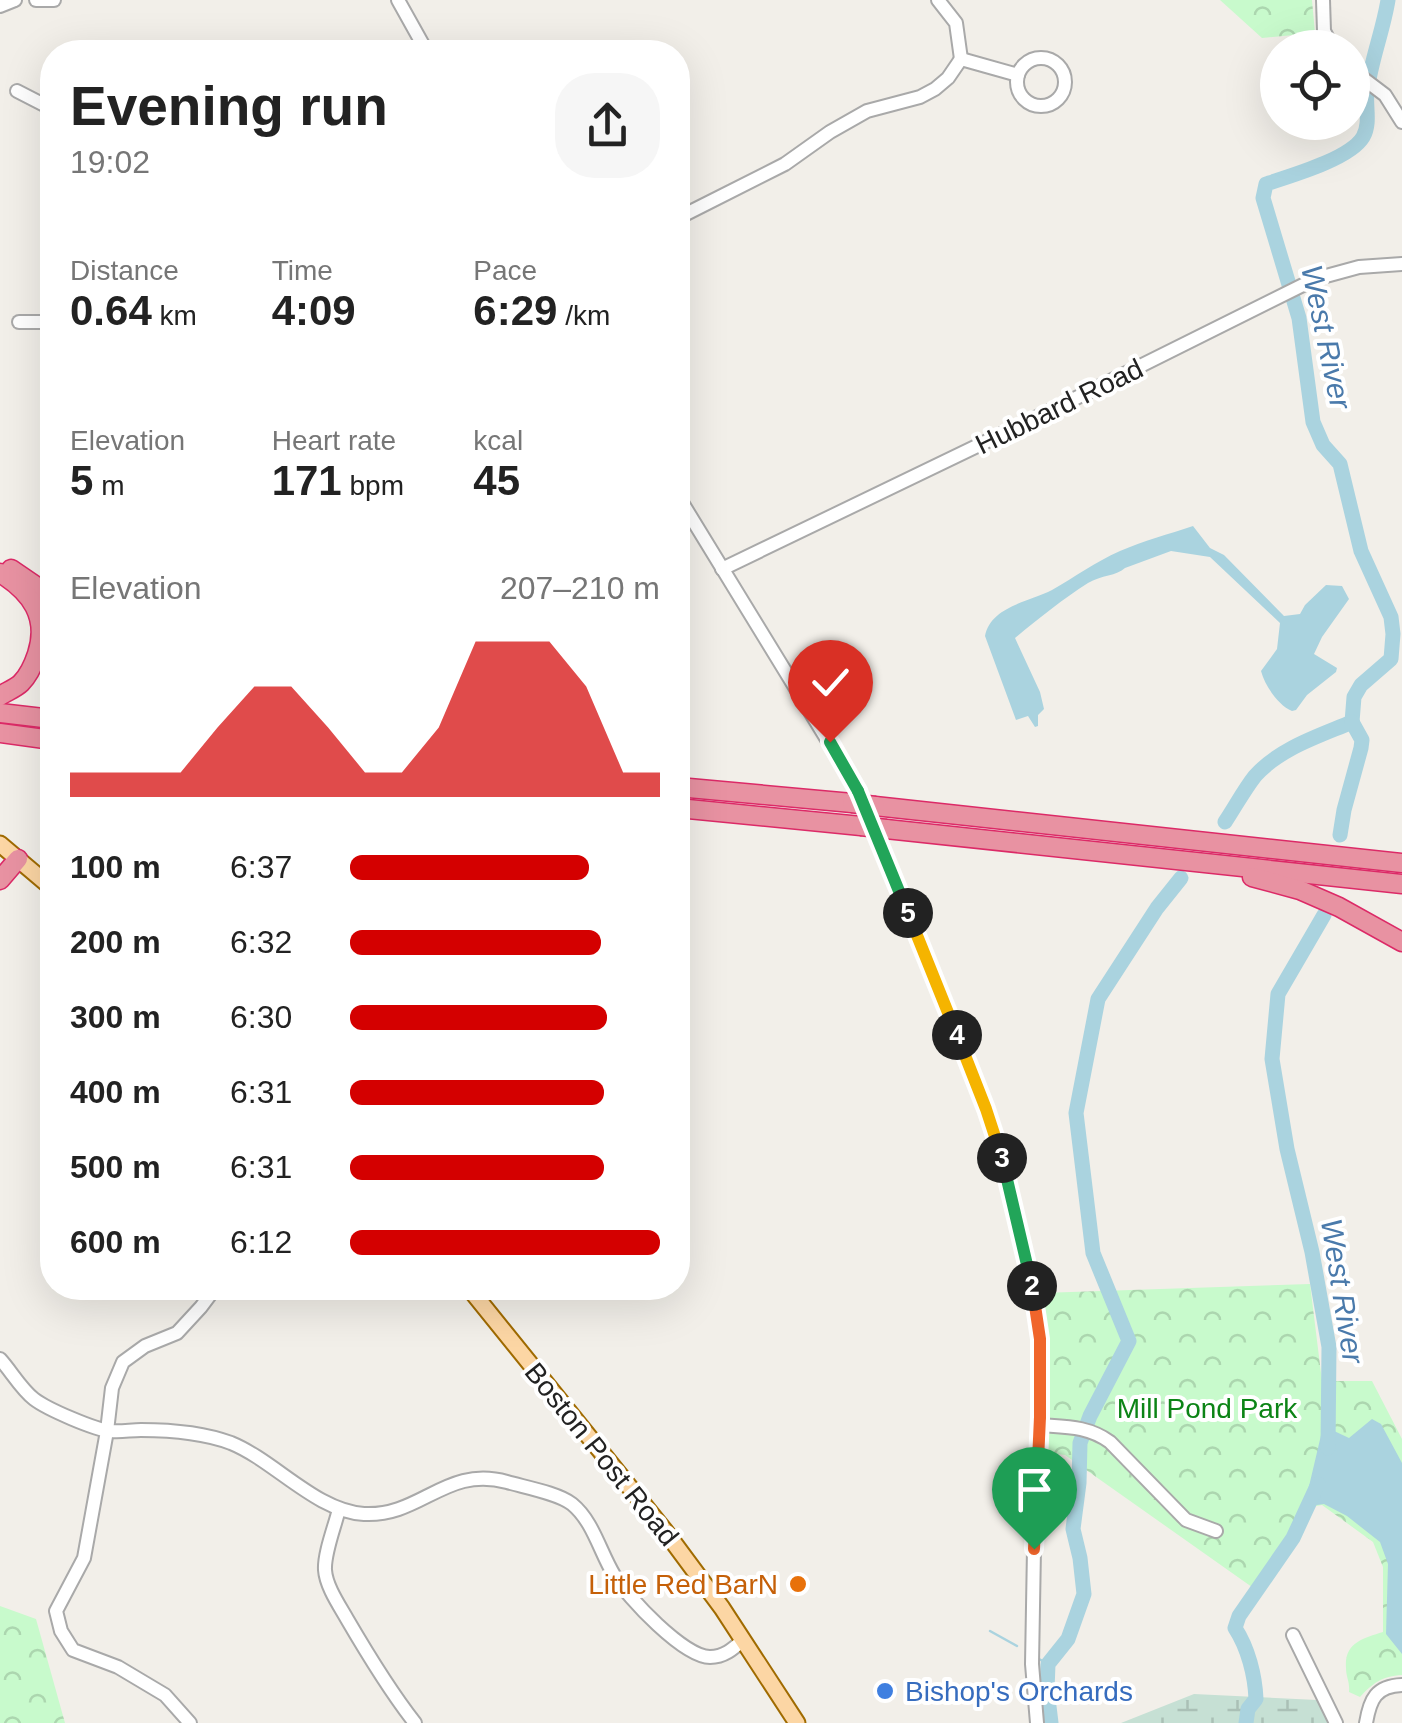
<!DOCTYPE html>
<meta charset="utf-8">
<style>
:root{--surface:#fff;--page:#f6f6f6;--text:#222;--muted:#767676;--accent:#d40000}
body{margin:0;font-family:Arial,sans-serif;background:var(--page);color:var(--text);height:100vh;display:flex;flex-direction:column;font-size:38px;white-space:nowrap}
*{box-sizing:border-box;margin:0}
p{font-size:32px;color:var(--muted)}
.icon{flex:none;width:55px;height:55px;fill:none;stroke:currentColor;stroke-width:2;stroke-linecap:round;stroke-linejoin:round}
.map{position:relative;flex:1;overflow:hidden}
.panel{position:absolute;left:40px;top:40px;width:650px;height:1260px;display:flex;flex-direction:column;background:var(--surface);border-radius:40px;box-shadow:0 10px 40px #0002}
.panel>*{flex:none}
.fabs{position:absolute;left:1260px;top:30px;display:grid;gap:20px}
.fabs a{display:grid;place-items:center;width:110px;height:110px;border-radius:50%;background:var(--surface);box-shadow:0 10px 40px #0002;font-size:50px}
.pin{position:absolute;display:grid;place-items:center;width:85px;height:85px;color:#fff;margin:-102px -42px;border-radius:50% 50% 50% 0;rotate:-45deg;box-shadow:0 0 10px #0007}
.pin .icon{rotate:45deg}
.km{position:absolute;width:50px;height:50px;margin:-25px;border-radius:50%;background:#222;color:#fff;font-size:28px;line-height:50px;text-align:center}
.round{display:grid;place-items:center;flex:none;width:105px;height:105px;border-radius:40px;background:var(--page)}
.head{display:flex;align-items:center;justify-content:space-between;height:170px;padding:0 30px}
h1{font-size:55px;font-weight:700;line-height:75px}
.stats{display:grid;grid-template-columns:repeat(3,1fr);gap:15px;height:170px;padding:10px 30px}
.stats div{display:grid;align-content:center}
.stats b{font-size:42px;font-weight:700}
.stats small{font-size:28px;font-weight:400}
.stats p{font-size:28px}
.chart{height:280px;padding:20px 30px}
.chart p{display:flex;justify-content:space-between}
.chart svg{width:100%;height:180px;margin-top:10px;fill:var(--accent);opacity:.7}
ul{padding:0 30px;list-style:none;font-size:32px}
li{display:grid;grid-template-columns:160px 120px 1fr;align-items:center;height:75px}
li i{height:25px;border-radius:12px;background:var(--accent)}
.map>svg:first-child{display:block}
.wetland{fill:url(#wetland-marsh)}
.park{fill:url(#park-crowns)}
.water{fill:#aad3df}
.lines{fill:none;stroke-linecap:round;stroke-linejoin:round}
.stream{stroke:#aad3df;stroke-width:2.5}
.river{stroke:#aad3df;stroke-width:15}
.minor-casing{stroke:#a9a9a9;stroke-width:16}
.major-casing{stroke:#a06b00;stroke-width:19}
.highway-casing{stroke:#dc2a67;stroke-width:21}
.minor{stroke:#fff;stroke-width:12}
.major{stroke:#fcd6a4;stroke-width:15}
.highway{stroke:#e892a2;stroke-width:18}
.highway-bridge-casing{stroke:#dc2a67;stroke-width:21;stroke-linecap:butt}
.highway-bridge{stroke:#e892a2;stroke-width:18}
.split-1-casing{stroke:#fff;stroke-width:20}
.split-2-casing{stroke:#fff;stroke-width:20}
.split-3-casing{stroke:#fff;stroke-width:20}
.split-4-casing{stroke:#fff;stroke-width:20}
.split-5-casing{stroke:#fff;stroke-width:20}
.split-6-casing{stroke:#fff;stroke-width:20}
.split-7-casing{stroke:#fff;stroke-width:20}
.split-1{stroke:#f0652b;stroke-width:12}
.split-2{stroke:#f0652b;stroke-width:12}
.split-3{stroke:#22a559;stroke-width:12}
.split-4{stroke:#f5b400;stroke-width:12}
.split-5{stroke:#f5b400;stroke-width:12}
.split-6{stroke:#22a559;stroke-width:12}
.split-7{stroke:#22a559;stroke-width:12}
.food-dot{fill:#e8710a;stroke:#fff;stroke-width:4}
.shop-dot{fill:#3f7fe0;stroke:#fff;stroke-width:4}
.labels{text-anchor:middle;stroke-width:8;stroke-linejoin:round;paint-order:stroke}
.street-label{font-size:28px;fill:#222;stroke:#fff}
.park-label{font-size:28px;fill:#0c8416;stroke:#fff}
.food-label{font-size:28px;fill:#c56008;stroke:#fff;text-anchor:end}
.shop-label{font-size:28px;fill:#366cbe;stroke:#fff;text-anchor:start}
.water-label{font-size:30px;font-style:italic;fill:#4a7aab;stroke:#fff}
</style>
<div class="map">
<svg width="1402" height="1723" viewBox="0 0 1402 1723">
<defs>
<pattern id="wetland-marsh" width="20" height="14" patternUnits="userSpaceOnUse" patternTransform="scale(2.5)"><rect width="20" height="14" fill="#c6e0d4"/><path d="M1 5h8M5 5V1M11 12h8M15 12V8" fill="none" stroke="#aac0b6"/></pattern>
<pattern id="park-crowns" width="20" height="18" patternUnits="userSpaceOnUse" patternTransform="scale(2.5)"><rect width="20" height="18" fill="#c8facc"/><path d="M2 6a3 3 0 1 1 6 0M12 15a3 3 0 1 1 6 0" fill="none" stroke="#acd6af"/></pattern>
</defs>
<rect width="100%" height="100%" fill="#f2efe9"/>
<polygon class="wetland" points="1194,1694 1317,1700 1329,1723 1121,1723"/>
<g class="park">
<polygon points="1220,0 1312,0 1315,33 1262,38"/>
<path d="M1310,1284L1322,1381H1372L1402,1439V1675C1382,1676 1373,1683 1360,1697L1349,1692C1350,1682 1346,1677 1346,1668C1344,1643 1363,1638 1383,1632V1567L1373,1542L1322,1505L1311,1507L1298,1533L1259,1592L1065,1455L1044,1452L1046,1369L1041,1293Z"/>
<polygon points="0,1606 36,1619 65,1723 0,1723"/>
</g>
<g class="water">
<path d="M1193,526L1210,548L1224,555L1284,616L1300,614L1305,605L1326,585L1342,586L1349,599L1322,637L1314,654L1337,668L1336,672L1307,695L1296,710L1292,711C1278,705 1265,686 1261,671L1277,649L1280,623L1210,557L1171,551L1125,568C1117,576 1101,575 1088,583C1063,599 1038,619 1015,638L1040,692L1044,709L1038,715V726L1035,727L1028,716L1016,720L985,636C991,606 1029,602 1052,590C1075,577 1095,562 1120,551C1143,541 1169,534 1193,526Z"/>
<polygon points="1372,1419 1381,1424 1402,1463 1402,1654 1386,1634 1388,1564 1380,1542 1347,1516 1324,1504 1317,1505 1306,1499 1322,1431 1332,1430 1349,1438"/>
</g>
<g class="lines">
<g class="stream">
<polyline points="990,1631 1017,1646"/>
<polyline points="1039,1659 1048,1664"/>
</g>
<g class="river">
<path d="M1352,722L1354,697L1361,685L1391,659L1393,634L1391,617L1361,551L1340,464L1323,445L1313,422L1299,318L1263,198L1266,184C1290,176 1350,159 1363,137C1371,123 1365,106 1367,91C1371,60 1383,31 1388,0"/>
<path d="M1225,822C1235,807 1244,790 1255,776C1280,748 1319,736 1352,722"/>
<polyline points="1340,835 1344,810 1361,748 1362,740 1352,722"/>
<polyline points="1324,915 1278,994 1272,1059 1287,1149 1312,1252 1329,1347 1328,1448"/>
<polyline points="1051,1723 1047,1690 1048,1664 1068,1639 1084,1594 1080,1558 1073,1529 1079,1483 1080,1443 1090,1416 1129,1341 1093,1253 1076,1113 1098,999 1157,908 1181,878"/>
<path d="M1246,1723L1248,1709L1256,1699C1255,1675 1248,1648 1235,1628L1239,1616L1293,1538L1318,1484"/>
</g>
<g class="minor-casing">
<g id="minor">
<polyline points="36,0 54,0"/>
<polyline points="398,0 427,52"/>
<polyline points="938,0 956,23 961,59"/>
<polyline points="1323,0 1324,31 1333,48"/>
<polyline points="0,6 15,0"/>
<circle cx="1041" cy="82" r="24"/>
<polyline points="1352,70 1385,95 1402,122"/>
<polyline points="17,91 52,109"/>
<polyline points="678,218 785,164 830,132 867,111 920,97 935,89 948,78 961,59 1018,75"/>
<polyline points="19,322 52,322"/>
<polyline points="678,496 858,790 978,1089 1003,1161 1032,1287 1040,1339 1042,1387 1034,1549 1032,1664 1037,1723"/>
<polyline points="722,569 1060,406 1315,279 1359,267 1402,264"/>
<path d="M0,1359C11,1371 21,1389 34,1399C47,1409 95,1430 111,1431C121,1432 131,1430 141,1430C170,1430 204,1433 231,1443C275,1461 316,1511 364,1514C421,1517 446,1465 507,1482C524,1487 558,1493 572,1504C593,1521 600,1552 614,1575C628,1598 684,1657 710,1657C724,1657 733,1649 743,1640"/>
<path d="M1040,1425C1066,1427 1088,1426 1110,1442L1186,1520L1216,1531"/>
<path d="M339,1509C335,1526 324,1553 325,1570C326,1586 339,1605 347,1619C368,1655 389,1690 415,1723"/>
<polyline points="1293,1635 1336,1723"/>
<polyline points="190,1723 165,1695 118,1667 73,1650 61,1631 56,1611 84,1558 107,1431 112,1388 123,1362 145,1346 177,1333 201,1307 213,1291"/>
<path d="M1366,1723C1370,1699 1376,1686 1402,1685"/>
</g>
</g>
<g class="major-casing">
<g id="major">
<polyline points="0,844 52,888"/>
<polyline points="469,1288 665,1531 722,1608 797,1723"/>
</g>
</g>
<g class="highway-casing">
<g id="highway">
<polyline points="11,569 52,597"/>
<path d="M0,573C31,592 49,617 37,654C34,663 28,676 21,683C16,688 6,692 0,696"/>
<polyline points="0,713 52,719"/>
<polyline points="0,733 52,740"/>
<polyline points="678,787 852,803"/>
<polyline points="875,806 1402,863"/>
<polyline points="678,808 861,826"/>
<polyline points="886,829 1402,884"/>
<polyline points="1252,877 1300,890 1339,907 1402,942"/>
<polyline points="0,880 18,859"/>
</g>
</g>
<use href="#minor" class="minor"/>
<use href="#major" class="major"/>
<use href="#highway" class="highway"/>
<g class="highway-bridge-casing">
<g id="highway-bridge">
<polyline points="852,803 875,806"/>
<polyline points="861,826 886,829"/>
</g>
</g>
<use href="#highway-bridge" class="highway-bridge"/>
</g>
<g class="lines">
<g class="split-1-casing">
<polyline id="split-1" points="1034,1549 1040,1417"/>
</g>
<g class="split-2-casing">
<polyline id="split-2" points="1032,1286 1040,1339 1040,1417"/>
</g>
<g class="split-3-casing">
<polyline id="split-3" points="1002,1158 1032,1286"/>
</g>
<g class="split-4-casing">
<polyline id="split-4" points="957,1035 986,1109 1002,1158"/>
</g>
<g class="split-5-casing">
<polyline id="split-5" points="908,913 957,1035"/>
</g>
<g class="split-6-casing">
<polyline id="split-6" points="858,791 908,913"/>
</g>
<g class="split-7-casing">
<polyline id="split-7" points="830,742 858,791"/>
</g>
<use href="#split-1" class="split-1"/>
<use href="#split-2" class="split-2"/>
<use href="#split-3" class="split-3"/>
<use href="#split-4" class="split-4"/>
<use href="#split-5" class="split-5"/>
<use href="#split-6" class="split-6"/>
<use href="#split-7" class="split-7"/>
</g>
<circle class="food-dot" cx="798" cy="1584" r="10"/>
<circle class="shop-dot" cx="885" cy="1691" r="10"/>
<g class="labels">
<g class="street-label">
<text transform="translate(1059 406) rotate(-26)" y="10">Hubbard Road</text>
<text transform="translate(602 1454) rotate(51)" y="10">Boston Post Road</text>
</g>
<g class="park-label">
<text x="1207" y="1418">Mill Pond Park</text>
</g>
<g class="food-label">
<text x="778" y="1594">Little Red BarN</text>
</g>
<g class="shop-label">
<text x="905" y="1701">Bishop's Orchards</text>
</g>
<g class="water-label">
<text transform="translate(1326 337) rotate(78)" y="10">West River</text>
<text transform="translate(1342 1291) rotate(81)" y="10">West River</text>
</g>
</g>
</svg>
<div class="fabs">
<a><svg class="icon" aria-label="locate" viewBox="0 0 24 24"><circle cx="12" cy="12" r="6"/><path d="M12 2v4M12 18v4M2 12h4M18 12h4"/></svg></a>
</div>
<div class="pin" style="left:1034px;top:1549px;background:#1e9e55"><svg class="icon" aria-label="arrive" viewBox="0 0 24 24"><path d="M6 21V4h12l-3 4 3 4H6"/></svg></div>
<div class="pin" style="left:830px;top:742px;background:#d93025"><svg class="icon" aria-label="check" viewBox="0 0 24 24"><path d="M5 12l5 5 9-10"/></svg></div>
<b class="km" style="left:1032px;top:1286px">2</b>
<b class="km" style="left:1002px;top:1158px">3</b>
<b class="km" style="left:957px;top:1035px">4</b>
<b class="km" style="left:908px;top:913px">5</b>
<section class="panel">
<div class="head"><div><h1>Evening run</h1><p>19:02</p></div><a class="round"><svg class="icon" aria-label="share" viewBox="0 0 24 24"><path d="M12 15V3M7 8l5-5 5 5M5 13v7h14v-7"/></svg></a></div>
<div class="stats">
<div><p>Distance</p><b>0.64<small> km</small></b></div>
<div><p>Time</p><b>4:09</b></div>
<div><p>Pace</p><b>6:29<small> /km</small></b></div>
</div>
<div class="stats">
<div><p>Elevation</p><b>5<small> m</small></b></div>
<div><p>Heart rate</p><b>171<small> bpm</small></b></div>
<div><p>kcal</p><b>45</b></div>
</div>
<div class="chart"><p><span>Elevation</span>207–210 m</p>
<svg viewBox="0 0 160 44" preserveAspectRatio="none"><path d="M0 44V38L10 38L20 38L30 38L40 27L50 17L60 17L70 27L80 38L90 38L100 27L110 6L120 6L130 6L140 17L150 38L160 38V44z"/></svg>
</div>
<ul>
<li><b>100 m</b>6:37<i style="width:77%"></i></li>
<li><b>200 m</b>6:32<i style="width:81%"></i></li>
<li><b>300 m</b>6:30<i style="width:83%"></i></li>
<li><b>400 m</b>6:31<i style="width:82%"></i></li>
<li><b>500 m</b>6:31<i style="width:82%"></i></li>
<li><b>600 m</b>6:12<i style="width:100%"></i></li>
</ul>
</section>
</div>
